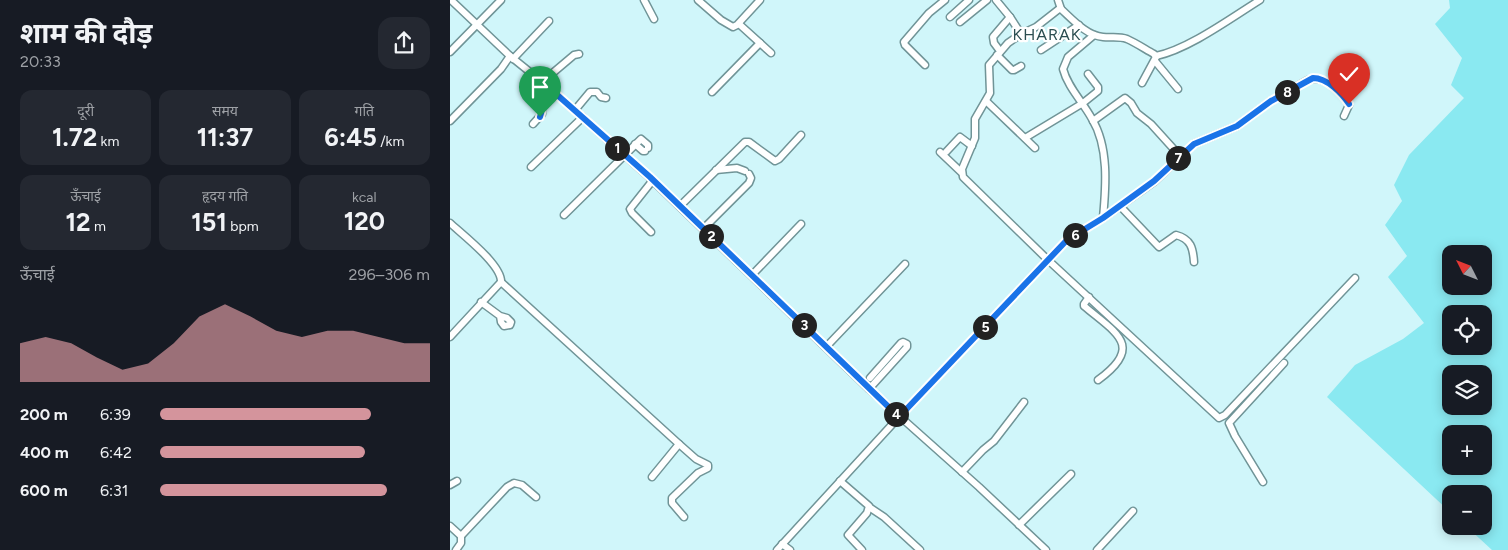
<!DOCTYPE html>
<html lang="hi">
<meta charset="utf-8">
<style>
:root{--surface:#171b24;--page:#242831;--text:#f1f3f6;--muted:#9ea1a6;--accent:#d4949c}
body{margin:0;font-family:Figtree,"Noto Sans Devanagari",sans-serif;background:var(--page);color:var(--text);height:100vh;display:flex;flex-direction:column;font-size:19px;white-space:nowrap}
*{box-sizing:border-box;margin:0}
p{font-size:16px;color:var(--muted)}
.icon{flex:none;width:28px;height:28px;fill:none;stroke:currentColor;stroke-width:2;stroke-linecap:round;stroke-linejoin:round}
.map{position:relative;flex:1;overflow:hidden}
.side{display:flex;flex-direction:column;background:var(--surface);width:450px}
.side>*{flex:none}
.needle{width:32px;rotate:312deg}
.controls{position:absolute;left:992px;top:245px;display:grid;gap:10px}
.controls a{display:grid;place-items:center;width:50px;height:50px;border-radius:10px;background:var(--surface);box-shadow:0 2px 12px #0003;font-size:25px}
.pin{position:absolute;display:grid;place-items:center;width:42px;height:42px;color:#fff;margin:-51px -21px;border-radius:50% 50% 50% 0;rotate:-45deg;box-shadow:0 0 5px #0007}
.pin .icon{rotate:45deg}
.km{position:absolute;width:25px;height:25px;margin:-12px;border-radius:50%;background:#222;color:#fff;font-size:14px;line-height:25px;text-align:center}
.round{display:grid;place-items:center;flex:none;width:52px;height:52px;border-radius:15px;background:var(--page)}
.headline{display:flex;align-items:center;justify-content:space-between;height:85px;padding:0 20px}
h1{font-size:28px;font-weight:700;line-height:38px}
.metrics{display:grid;grid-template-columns:repeat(3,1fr);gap:8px;height:85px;padding:5px 20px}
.metrics div{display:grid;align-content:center;border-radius:12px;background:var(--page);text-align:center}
.metrics b{font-size:25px;font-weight:700}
.metrics small{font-size:14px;font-weight:400}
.metrics p{font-size:14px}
.chart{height:140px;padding:10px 20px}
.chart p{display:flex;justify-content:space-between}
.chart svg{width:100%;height:90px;margin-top:5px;fill:var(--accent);opacity:.7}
ul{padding:0 20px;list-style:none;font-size:16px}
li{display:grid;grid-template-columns:80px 60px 1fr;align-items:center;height:38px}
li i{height:12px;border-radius:6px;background:var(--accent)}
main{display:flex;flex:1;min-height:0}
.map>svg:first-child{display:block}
.green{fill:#8ae9f1;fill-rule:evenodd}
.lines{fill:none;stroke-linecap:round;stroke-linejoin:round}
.minor-casing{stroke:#709497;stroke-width:9}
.minor{stroke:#fff;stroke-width:6}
.route-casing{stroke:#fff;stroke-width:10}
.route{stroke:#1a73e8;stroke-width:6}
.labels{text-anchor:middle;stroke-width:4.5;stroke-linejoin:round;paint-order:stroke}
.neighbourhood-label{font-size:16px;letter-spacing:1px;fill:#2b4d50;stroke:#fff}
</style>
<main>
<section class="side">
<div class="headline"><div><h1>शाम की दौड़</h1><p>20:33</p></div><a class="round"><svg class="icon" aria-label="share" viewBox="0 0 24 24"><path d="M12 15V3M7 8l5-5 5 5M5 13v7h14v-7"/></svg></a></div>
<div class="metrics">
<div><p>दूरी</p><b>1.72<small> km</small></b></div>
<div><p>समय</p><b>11:37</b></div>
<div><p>गति</p><b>6:45<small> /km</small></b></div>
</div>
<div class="metrics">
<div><p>ऊँचाई</p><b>12<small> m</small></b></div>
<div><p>हृदय गति</p><b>151<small> bpm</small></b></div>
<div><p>kcal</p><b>120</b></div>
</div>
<div class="chart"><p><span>ऊँचाई</span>296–306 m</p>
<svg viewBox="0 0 160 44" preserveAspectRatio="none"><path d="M0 44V25L10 22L20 25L30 32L40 38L50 35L60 25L70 12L80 6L90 12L100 19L110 22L120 19L130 19L140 22L150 25L160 25V44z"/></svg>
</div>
<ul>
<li><b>200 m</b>6:39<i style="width:78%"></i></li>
<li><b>400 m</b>6:42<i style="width:76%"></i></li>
<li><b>600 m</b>6:31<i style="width:84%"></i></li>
</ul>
</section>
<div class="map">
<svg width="1058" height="550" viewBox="0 0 1058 550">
<rect width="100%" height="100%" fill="#d0f6fa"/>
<path class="green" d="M999,0H1058V550H1042L1016,526H1034V494H1001V513L877,397L905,365L953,339L974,323L938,277L957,256L935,225L952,201L944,185L959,155L1014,98L1001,85L1012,58L985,24L1000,8ZM1001,254H1034V286H1001ZM1001,314H1034V346H1001ZM1001,374H1034V406H1001ZM1001,434H1034V466H1001Z"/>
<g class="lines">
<g class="minor-casing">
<g id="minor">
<polyline points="194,0 204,19"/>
<polyline points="248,0 271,20 283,27 287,25 310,0"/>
<polyline points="546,0 560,17 571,34"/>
<polyline points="608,0 611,9"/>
<polyline points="500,17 519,0"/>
<polyline points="510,22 537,0"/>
<polyline points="289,24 321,53"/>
<path d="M644,35L618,57L613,69C618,88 633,102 642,119C659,147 656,186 653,218"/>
<polyline points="591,50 629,25"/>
<polyline points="550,51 544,43 543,37 560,17"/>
<polyline points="0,52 51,0"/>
<polyline points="547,55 562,70 564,70 571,66"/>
<polyline points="60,56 96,85 199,177 419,389 529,487 596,550"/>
<path d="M706,56C739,49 781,18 810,0"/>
<polyline points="63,59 99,21"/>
<polyline points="705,61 728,89"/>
<polyline points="475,65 455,45 454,42 479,13 495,0"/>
<polyline points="92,82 124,55 129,54"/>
<path d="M692,83L706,57L704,54C695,49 686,43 677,39C669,36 661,38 653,37C637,36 622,19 611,9H609L586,27L571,34L558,43L539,65L540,93L525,119V138L512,169L513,177L598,260L769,418L775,415L905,278"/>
<polyline points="262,92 310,43"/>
<polyline points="536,101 585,148"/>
<polyline points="125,110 140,92 147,92 151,97 156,98"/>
<polyline points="0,121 51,69 60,56 1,0"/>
<polyline points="643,121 675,98 681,103 687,113 701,124 730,156"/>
<polyline points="83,124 92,114 91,95 96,85"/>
<polyline points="575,138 633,103 648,91 648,87 638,74"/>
<polyline points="185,144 193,151 195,151"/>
<polyline points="490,152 511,172"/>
<polyline points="496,152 510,137 522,146"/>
<polyline points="81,167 133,117"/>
<polyline points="266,170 287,168 295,171"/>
<polyline points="230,206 295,142 299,142 325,161 329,159 351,135"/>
<path d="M670,206L709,247L726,235C741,239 743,248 744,262"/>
<polyline points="114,215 191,139 198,145 198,148"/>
<path d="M0,223C13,235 52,265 51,282L0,337"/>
<polyline points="254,228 299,183 301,178 299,174"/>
<polyline points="201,232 182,213 180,209 203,180"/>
<polyline points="302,275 351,224"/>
<polyline points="51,282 229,444 246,459 258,465 258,468 248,473 222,498 222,503 234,517"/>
<path d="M639,297L634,304V306C666,333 695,346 648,380"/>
<polyline points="31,302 50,316 57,318 61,322 60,325 54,326 51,322 50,316"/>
<polyline points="377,346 455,264"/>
<polyline points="419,389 457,347 457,344 453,342 451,343 420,378"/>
<polyline points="512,472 533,450 544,441 574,402"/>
<polyline points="202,477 229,444"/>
<polyline points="390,481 419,506 417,513 398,535 412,550"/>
<polyline points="813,482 785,436 779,423 834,363"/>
<polyline points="0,485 7,481"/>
<polyline points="419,507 434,517 470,550"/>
<polyline points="569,525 621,474"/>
<polyline points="0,526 11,536 57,487 64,483 72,485 86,497"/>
<polyline points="332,544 340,550"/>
<polyline points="6,550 11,543 11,536"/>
<path d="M327,550L449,417L617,240L653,218L705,181L744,144L787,126L821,101L858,80C873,74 894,92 899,105L894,116"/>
<polyline points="647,550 683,511"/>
</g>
</g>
<use href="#minor" class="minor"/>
</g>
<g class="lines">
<g class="route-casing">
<path id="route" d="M90,117C95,104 87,98 96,85L200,177L449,417L617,240L653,218L704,181L744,144L787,126L821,101L863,78C877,78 892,93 899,104"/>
</g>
<use href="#route" class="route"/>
</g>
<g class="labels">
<g class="neighbourhood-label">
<text x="597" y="40">KHARAK</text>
</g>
</g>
</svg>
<div class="controls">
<a><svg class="needle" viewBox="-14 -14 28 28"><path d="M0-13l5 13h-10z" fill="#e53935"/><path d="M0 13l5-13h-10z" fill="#9ea1a6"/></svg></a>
<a><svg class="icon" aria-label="locate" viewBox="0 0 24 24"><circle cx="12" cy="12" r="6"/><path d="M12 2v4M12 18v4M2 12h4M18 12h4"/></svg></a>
<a><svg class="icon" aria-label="layers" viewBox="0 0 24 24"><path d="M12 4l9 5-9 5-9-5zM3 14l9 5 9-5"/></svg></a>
<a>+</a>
<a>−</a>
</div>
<div class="pin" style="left:90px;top:117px;background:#1e9e55"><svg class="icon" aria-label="arrive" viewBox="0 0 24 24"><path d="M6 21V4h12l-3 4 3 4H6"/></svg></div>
<div class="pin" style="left:899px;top:104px;background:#d93025"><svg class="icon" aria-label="check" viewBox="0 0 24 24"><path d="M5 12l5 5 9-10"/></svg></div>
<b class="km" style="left:167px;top:148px">1</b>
<b class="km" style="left:261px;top:236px">2</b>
<b class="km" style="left:354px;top:325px">3</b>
<b class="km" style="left:446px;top:414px">4</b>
<b class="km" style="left:535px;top:327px">5</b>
<b class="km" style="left:625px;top:235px">6</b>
<b class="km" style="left:728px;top:158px">7</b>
<b class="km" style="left:837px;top:92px">8</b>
</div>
</main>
